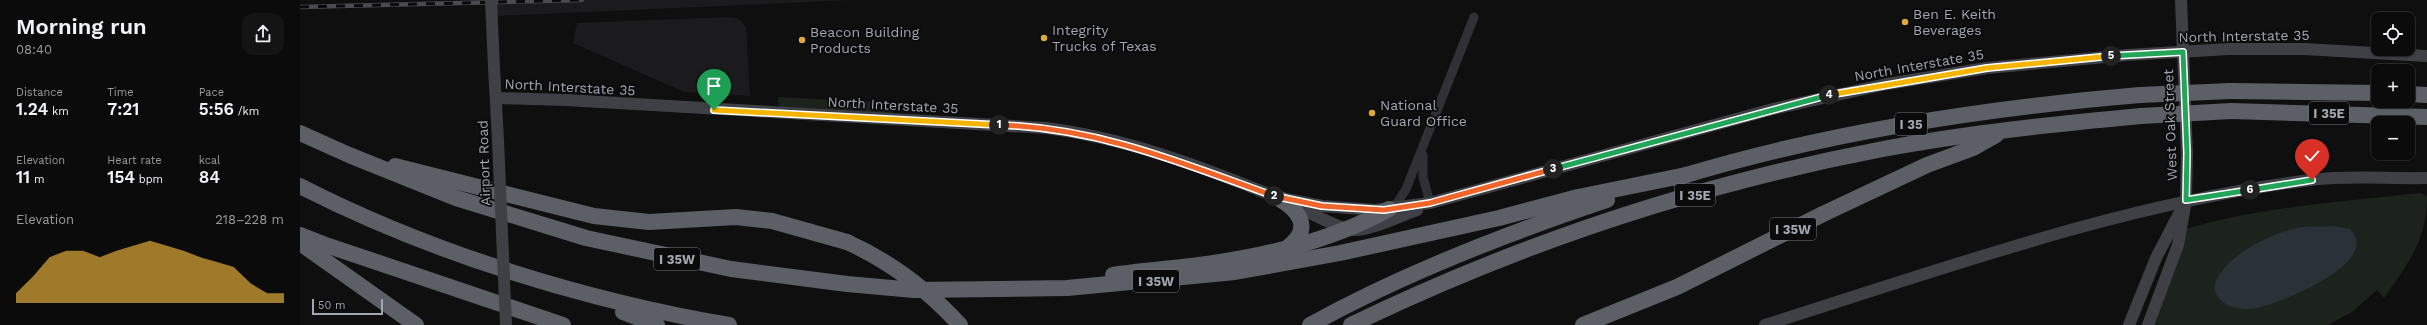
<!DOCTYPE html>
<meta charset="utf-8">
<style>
:root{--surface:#0b0b0c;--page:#141415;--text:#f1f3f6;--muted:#9a9b9d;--line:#2b2b2d;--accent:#dfa939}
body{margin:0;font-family:"Work Sans",sans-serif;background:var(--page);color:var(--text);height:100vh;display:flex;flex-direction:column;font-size:15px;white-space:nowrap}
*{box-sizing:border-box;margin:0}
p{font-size:13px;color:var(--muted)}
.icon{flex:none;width:22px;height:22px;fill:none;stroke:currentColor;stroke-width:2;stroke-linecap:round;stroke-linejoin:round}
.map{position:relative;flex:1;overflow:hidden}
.sheet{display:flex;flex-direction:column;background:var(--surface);width:300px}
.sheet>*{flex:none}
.tools{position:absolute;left:2071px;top:12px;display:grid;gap:8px}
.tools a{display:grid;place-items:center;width:44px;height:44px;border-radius:8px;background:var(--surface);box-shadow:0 1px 3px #0004,0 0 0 1px var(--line);font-size:20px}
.scale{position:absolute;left:12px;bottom:10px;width:71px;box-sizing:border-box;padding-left:4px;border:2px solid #a2a6b0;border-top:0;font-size:11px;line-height:14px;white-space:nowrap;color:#a2a6b0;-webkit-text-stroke:3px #0a0a0b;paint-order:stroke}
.pin{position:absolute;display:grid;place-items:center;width:34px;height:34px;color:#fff;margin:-41px -17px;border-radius:50% 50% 50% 0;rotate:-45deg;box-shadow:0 0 4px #0007}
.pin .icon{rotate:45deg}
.km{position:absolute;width:20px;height:20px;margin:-10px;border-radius:50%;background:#222;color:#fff;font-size:11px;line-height:20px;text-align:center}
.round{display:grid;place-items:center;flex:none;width:42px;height:42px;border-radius:12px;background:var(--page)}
.head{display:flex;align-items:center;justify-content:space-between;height:68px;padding:0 16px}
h1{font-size:22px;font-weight:600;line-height:30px}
.metrics{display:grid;grid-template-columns:repeat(3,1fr);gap:6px;height:68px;padding:4px 16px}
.metrics div{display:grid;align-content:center}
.metrics b{font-size:17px;font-weight:600}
.metrics small{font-size:11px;font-weight:400}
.metrics p{font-size:11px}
.chart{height:112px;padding:8px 16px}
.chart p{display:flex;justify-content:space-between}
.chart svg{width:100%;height:72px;margin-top:4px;fill:var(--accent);opacity:.7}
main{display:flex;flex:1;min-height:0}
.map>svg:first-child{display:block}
.built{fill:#1b1b1d}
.green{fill:#1c231d}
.water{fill:#2a3138}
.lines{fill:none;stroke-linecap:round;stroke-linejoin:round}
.street{stroke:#313135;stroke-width:9}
.secondary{stroke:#3f4045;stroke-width:12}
.highway{stroke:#5d5f66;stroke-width:16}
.rail-casing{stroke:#4a4b50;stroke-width:4.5}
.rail{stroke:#0a0a0b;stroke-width:3;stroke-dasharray:9;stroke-linecap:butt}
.secondary-bridge{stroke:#3f4045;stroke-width:12}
.highway-bridge{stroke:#5d5f66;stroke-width:16}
.split-1-casing{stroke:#fff;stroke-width:8}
.split-2-casing{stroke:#fff;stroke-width:8}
.split-3-casing{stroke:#fff;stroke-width:8}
.split-4-casing{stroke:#fff;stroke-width:8}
.split-5-casing{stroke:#fff;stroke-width:8}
.split-6-casing{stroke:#fff;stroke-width:8}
.split-7-casing{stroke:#fff;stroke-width:8}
.split-1{stroke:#f5b400;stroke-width:5}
.split-2{stroke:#f0652b;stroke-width:5}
.split-3{stroke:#f0652b;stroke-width:5}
.split-4{stroke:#22a559;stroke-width:5}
.split-5{stroke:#f5b400;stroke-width:5}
.split-6{stroke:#22a559;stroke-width:5}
.split-7{stroke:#22a559;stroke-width:5}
.poi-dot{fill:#dfa939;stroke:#0a0a0b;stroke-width:1.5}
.labels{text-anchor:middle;stroke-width:3.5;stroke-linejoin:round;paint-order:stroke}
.shield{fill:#0a0a0b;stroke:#74777e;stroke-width:1}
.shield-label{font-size:13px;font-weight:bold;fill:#a2a6b0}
.poi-label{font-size:14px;fill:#a2a6b0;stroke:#0a0a0b;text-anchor:start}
.street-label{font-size:14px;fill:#a2a6b0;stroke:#0a0a0b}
</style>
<main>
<section class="sheet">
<div class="head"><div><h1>Morning run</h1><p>08:40</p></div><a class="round"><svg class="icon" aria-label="share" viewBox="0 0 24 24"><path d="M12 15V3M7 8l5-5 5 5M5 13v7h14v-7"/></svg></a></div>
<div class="metrics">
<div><p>Distance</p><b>1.24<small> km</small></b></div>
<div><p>Time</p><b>7:21</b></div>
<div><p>Pace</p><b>5:56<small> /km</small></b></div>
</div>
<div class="metrics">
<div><p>Elevation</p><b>11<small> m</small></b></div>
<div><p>Heart rate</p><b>154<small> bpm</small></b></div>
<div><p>kcal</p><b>84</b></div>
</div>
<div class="chart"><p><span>Elevation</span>218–228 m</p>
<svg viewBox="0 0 160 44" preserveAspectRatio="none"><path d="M0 44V38L10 28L20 16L30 12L40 12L50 16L60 12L70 9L80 6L90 9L100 12L110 16L120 19L130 22L140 32L150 38L160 38V44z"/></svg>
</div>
</section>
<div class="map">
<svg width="2127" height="325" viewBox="0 0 2127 325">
<rect width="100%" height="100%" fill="#0f0f10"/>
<g class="built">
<polygon points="197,0 550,0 196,16"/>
<polygon points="430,17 438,18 446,27 450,96 384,92 273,43 277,23"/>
</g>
<g class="green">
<polygon points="478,97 595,103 593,114 479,107"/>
<path d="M2121,193L2127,196C2127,241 2108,263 2084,298L2077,290L2052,312L2028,325H1848L1885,229C1962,206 2042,202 2121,193Z"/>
</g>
<path class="water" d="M2033,226L2050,229C2083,263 1980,303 1957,308C1934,313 1901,299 1921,272C1939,249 1974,232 2003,227C2013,226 2023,227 2033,226Z"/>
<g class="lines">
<g class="street">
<polyline points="1123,155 1123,177 1130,203"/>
<polyline points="1090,209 1097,203 1106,189 1174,17"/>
</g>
<g class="secondary">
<polyline points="194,68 198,140"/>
<path d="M196,98L266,100L746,128C826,138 903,167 978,198C994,204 1039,230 1053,230C1071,231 1099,216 1117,210"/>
<polyline points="981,198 1022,206 1075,210 1130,203 1473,109 1587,84 1687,68 1827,55 1929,49 2004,49 2127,56"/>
<path d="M1465,325C1643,269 1824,203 2011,180C2048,175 2089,179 2127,178"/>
<polyline points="1829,325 1856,258 1881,210"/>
<polyline points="1848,325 1878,245 1886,200 1887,153 1881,0"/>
</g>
<g class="highway">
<polyline points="1930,91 2078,93"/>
<polyline points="2108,94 2127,95"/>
<polyline points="1931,111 2127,117"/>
<polyline points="0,133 49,155 156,198 286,238 431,269 547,284 614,290 767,288 935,272 1040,253 1199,218 1278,197 1386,175"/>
<polyline points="95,166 294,216 349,222 436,217 472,221 547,242"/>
<path d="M1376,178C1526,132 1684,108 1840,95"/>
<path d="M0,186C131,253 284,300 429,325"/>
<path d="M978,198C999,210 1013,228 988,247"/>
<polyline points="0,235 23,244 263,325"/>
<polyline points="0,243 116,325"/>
<path d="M813,275C839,271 865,269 891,266C957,258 1030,242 1089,209"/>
<polyline points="323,312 357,325"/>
<path d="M1010,325C1104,273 1205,234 1307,200"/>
<path d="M1051,325C1218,244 1400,184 1583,149C1668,133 1755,124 1841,116"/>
<polyline points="1283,325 1377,287 1523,214 1627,165 1673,148 1696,135"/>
</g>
<g class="rail-casing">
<polyline id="rail" points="0,7 282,0"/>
</g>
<use href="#rail" class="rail"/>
<g class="secondary-bridge">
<polyline points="191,0 194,68"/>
<polyline points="198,140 206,325"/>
</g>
<g class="highway-bridge">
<polyline points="1840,95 1930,91"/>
<polyline points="1841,116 1931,111"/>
<path d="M547,242C591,262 627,289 660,325"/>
</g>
</g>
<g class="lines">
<g class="split-1-casing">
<polyline id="split-1" points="414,110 699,125"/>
</g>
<g class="split-2-casing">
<path id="split-2" d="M699,125C799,128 882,163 974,196"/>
</g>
<g class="split-3-casing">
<polyline id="split-3" points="974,196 1022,206 1084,210 1130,203 1253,169"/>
</g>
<g class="split-4-casing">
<polyline id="split-4" points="1253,169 1529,95"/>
</g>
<g class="split-5-casing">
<polyline id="split-5" points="1529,95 1687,68 1811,56"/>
</g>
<g class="split-6-casing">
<polyline id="split-6" points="1811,56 1883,52 1887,153 1886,200 1950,190"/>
</g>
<g class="split-7-casing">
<polyline id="split-7" points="1950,190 2012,180"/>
</g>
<use href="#split-1" class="split-1"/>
<use href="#split-2" class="split-2"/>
<use href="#split-3" class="split-3"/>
<use href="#split-4" class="split-4"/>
<use href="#split-5" class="split-5"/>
<use href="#split-6" class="split-6"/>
<use href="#split-7" class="split-7"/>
</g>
<g class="poi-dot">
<circle cx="1605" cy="22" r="4"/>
<circle cx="744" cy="38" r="4"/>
<circle cx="502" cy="40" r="4"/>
<circle cx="1072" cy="113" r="4"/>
</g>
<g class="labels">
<g class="shield">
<rect x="2009" y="102" width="40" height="22" rx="3"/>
<rect x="1595" y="113" width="32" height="22" rx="3"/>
<rect x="1375" y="184" width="40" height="22" rx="3"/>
<rect x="1470" y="218" width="46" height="22" rx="3"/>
<rect x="354" y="248" width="46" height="22" rx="3"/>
<rect x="833" y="270" width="46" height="22" rx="3"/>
</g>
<g class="shield-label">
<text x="2029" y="118">I 35E</text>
<text x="1611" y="129">I 35</text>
<text x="1395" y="200">I 35E</text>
<text x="1493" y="234">I 35W</text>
<text x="377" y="264">I 35W</text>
<text x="856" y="286">I 35W</text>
</g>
<g class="poi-label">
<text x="1613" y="19">Ben E. Keith<tspan x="1613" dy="16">Beverages</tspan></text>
<text x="752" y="35">Integrity<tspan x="752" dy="16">Trucks of Texas</tspan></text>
<text x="510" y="37">Beacon Building<tspan x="510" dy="16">Products</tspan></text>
<text x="1080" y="110">National<tspan x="1080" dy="16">Guard Office</tspan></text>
</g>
<g class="street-label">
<text transform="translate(1944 36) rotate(-1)" y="5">North Interstate 35</text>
<text transform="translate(1619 65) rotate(-10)" y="5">North Interstate 35</text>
<text transform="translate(270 87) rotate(3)" y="5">North Interstate 35</text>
<text transform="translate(593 105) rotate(3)" y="5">North Interstate 35</text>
<text transform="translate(1870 125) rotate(-92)" y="5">West Oak Street</text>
<text transform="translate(184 163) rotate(-92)" y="5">Airport Road</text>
</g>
</g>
</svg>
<div class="tools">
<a><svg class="icon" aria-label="locate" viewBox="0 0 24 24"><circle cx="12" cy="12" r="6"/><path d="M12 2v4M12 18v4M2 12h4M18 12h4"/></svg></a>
<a>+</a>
<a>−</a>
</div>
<div class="scale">50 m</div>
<div class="pin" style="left:414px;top:110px;background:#1e9e55"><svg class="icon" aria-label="arrive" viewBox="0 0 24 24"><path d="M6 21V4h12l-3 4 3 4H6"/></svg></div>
<div class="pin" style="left:2012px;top:180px;background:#d93025"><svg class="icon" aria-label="check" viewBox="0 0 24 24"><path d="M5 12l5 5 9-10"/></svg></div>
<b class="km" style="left:699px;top:125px">1</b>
<b class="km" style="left:974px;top:196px">2</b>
<b class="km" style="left:1253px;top:169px">3</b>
<b class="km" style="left:1529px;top:95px">4</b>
<b class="km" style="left:1811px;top:56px">5</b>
<b class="km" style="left:1950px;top:190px">6</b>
</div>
</main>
